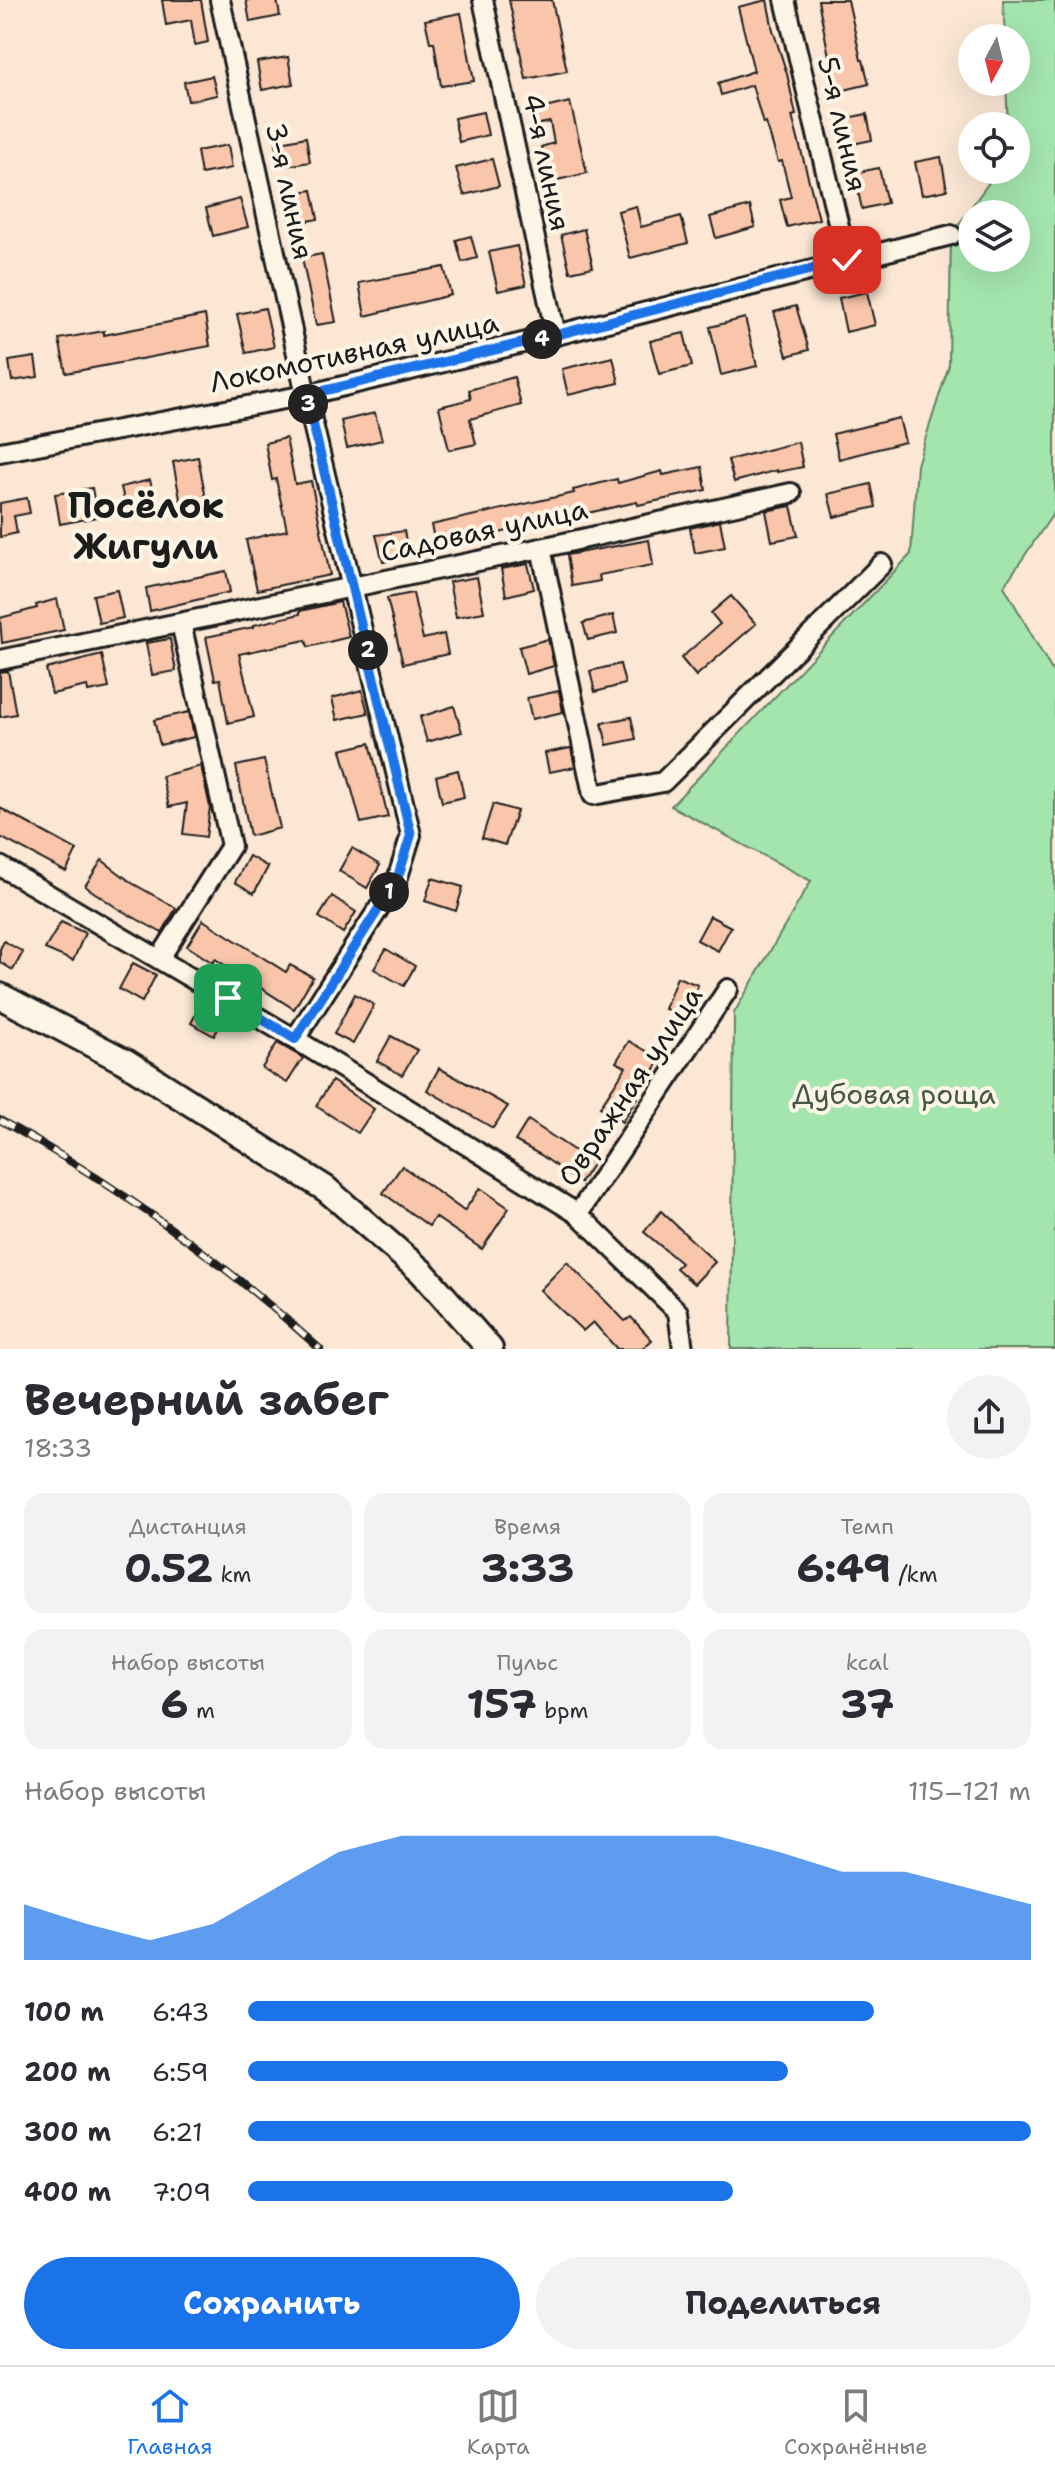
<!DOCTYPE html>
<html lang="ru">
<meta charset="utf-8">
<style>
:root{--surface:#fff;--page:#f2f2f3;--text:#2b2b33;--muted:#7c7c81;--line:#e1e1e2;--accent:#1a73e8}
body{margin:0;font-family:"Shantell Sans",sans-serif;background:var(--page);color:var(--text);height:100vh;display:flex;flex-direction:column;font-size:30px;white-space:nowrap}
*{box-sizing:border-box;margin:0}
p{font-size:26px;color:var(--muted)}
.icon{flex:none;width:44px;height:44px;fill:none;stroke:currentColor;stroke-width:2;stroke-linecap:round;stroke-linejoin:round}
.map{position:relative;height:1349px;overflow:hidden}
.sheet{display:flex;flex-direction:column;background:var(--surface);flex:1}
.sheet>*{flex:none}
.needle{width:52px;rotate:187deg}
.controls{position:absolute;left:958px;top:24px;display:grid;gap:16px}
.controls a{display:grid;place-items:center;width:72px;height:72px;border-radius:50%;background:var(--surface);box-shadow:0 8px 32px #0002;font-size:40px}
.pin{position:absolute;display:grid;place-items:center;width:68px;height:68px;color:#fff;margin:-34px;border-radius:16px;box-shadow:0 4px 12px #0006}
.km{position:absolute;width:40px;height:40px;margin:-20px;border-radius:50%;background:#222;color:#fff;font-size:22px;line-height:40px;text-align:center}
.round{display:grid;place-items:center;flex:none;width:84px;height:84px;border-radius:42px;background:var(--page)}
.headline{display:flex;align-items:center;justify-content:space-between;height:136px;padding:0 24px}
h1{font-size:44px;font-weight:700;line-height:60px}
.figures{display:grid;grid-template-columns:repeat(3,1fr);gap:12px;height:136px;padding:8px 24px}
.figures div{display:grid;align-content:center;border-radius:20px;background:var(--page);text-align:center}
.figures b{font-size:40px;font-weight:700}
.figures small{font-size:22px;font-weight:400}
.figures p{font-size:22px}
.chart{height:224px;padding:16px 24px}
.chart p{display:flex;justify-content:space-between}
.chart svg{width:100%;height:144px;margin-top:8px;fill:var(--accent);opacity:.7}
.action{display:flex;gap:16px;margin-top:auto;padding:16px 24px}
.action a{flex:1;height:92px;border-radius:48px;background:var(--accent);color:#fff;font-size:32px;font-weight:700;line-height:92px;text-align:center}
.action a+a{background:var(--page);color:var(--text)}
ul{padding:0 24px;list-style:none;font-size:26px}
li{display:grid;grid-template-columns:128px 96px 1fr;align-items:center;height:60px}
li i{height:20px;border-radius:10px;background:var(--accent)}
.menu{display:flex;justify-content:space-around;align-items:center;height:112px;border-top:2px solid var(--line);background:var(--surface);font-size:22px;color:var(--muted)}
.menu a{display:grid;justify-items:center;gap:4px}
.menu .active{color:var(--accent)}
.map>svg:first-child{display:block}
.green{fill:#a4e5ae;stroke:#608065;stroke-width:2;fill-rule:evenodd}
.building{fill:#fac6ab;stroke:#1c1c1c;stroke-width:2}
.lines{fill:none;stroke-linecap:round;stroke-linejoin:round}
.minor-casing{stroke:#1c1c1c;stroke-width:24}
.tertiary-casing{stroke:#1c1c1c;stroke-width:30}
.minor{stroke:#fcf5e5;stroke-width:18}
.tertiary{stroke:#fcf5e5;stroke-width:24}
.rail-casing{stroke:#1c1c1c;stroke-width:8}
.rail{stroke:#fcf5e5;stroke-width:5;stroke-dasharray:15;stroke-linecap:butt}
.route-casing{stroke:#fff;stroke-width:16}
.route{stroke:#1a73e8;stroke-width:10}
.labels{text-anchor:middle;stroke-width:8;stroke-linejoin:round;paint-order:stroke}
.street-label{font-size:28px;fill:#1c1c1c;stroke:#fcf5e5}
.park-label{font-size:28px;fill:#455848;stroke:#fcf5e5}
.district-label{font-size:36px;font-weight:bold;fill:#1c1c1c;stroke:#fcf5e5}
</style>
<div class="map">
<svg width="1055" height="1349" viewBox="0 0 1055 1349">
<rect width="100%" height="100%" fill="#fbe7d4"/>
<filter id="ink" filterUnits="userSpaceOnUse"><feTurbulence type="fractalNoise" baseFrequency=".0125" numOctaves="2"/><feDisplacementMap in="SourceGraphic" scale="16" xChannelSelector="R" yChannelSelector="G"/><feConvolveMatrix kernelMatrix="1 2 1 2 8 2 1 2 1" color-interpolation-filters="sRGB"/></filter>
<g filter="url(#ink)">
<path class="green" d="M1003,0H1055V511L1004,586L1055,676V1349H731L734,1013L811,881L671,806L911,554L917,465L949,365L951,235L998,170H1016V126H1008L1006,82H1016V38H1005ZM972,214H1016V258H972Z"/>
<g class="building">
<polygon points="162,0 201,0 208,42 195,45 191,20 166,25"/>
<polygon points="246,0 277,0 280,16 250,22"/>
<polygon points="509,0 552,0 567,71 526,79"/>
<polygon points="767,0 773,30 787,74 796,115 792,116 819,219 787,227 780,200 791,197 782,161 778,162 766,123 763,124 752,85 721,95 718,83 754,71 738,7"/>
<polygon points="818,0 848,0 861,60 863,60 869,84 836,92"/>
<polygon points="461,13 474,81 441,86 434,42 430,42 425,20"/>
<polygon points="288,57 293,84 262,90 257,62"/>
<polygon points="212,76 217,95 188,101 184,82"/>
<polygon points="570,102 587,173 549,182 541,147 554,143 550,122 535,125 532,111"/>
<polygon points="483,112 488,135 459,142 454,118"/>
<polygon points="867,114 872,140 847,145 842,119"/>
<polygon points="306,137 310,162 280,167 276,143"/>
<polygon points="228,145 232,168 201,174 197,151"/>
<polygon points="941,157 947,190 922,195 915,162"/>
<polygon points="492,159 499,186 464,195 456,168"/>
<polygon points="879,168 887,203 862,209 854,173"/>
<polygon points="312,190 318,219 291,224 285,195"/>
<polygon points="240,199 248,227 213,236 206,208"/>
<polygon points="636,206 641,227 681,216 688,243 630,258 618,211"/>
<polygon points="750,206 755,227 716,238 710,217"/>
<polygon points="584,229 593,267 570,272 561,235"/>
<polygon points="471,236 477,258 462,262 456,240"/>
<polygon points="517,246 526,285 498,291 489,252"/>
<polygon points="322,254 336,322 316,325 302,258"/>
<polygon points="444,267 451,295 365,316 359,283"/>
<polygon points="867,292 875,325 846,332 839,298"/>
<polygon points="796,306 809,350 787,356 774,312"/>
<polygon points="265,308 274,347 246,353 237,314"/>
<polygon points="205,315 210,346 66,373 59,339 104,331 104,335"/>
<polygon points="745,318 757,366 721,375 710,327"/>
<polygon points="684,333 692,366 659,374 650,341"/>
<polygon points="35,357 38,377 12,381 9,361"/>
<polygon points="613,357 619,383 568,395 562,369"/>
<polygon points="514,377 521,405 470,419 476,444 449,450 439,407 471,399 469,390"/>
<polygon points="375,413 382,440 347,448 341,421"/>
<polygon points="899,418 905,442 839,459 833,434"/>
<polygon points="286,438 295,484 311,481 330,575 257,590 246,540 287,530 276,479 272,480 265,443"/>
<polygon points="798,442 803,467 777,472 777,470 734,482 728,460"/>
<polygon points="198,457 206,499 181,504 173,462"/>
<polygon points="702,467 706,490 638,505 637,502 436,547 431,525 574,493 573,490 617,479 618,483 662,471 663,475"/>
<polygon points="150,480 156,506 127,512 121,487"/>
<polygon points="871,484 876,507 834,517 828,494"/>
<polygon points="92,488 97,517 60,524 55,494"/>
<polygon points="27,498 30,513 14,516 17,533 0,537 0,503"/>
<polygon points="791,506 798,536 772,541 766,511"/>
<polygon points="720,521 725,547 695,553 690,528"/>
<polygon points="404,531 409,557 383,562 376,535"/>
<polygon points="649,540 653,565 599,575 600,581 572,586 567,555"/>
<polygon points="528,564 534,589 506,596 501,569"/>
<polygon points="226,571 230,592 150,611 146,588"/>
<polygon points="477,577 484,612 456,617 449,582"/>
<polygon points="117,590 123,618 99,623 93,595"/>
<polygon points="413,593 423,639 444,634 448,654 403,664 387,598"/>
<polygon points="731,596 756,624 696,676 681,658 720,624 711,613"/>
<polygon points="57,599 64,630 2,643 0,618 37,608 36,605"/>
<polygon points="340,602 349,637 308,647 306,640 239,654 254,717 228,723 220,679 215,680 206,637 254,627 254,625 300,614 300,611"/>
<polygon points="613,615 617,633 588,640 583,623"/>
<polygon points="170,639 176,671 152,675 146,643"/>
<polygon points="548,639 554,666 526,674 519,647"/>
<polygon points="102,655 109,688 88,692 87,686 52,694 46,669"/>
<polygon points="620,664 625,684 595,692 590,671"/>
<polygon points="8,671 16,714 0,717 0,672"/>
<polygon points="362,690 368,713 337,720 332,698"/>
<polygon points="559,691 563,712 532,719 527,698"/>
<polygon points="454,706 462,732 427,742 420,717"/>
<polygon points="189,712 194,737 160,745 154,720"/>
<polygon points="631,717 636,739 607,745 602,723"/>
<polygon points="370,743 388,817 361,823 341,750"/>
<polygon points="571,748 575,767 549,772 545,753"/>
<polygon points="264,760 280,828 250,836 236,766"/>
<polygon points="201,766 210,807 206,837 183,834 187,803 169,807 162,776"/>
<polygon points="458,770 464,797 442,802 436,776"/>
<polygon points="493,804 517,811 505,845 482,838"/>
<polygon points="0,808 77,850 66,872 0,837"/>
<polygon points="352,848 380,865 367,888 339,871"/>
<polygon points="249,856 268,867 254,893 235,882"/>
<polygon points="102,860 132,883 176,908 162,933 117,908 85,886"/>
<polygon points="432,878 463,887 456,911 425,901"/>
<polygon points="332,896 356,912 343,933 319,917"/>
<polygon points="710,916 731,927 718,951 697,940"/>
<polygon points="203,920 286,972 290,965 313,977 294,1009 215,959 213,963 187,946"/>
<polygon points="61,922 85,933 73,961 45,949"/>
<polygon points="4,941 23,952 13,970 0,962 0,949"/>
<polygon points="386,949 415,966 404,986 374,969"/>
<polygon points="133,963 156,975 142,1002 119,989"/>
<polygon points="677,977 698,985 687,1017 665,1009"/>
<polygon points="355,994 374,1005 353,1044 334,1034"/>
<polygon points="204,999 227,1013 214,1036 191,1023"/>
<polygon points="391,1036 417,1050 402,1075 377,1061"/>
<polygon points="629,1041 661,1059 622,1122 600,1107 626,1067 616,1062"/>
<polygon points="277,1043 303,1058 287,1083 262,1068"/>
<polygon points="439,1068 508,1106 493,1128 427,1090"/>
<polygon points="332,1081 374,1109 358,1133 316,1106"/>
<polygon points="528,1120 593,1163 580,1183 541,1155 515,1141"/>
<polygon points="402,1166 464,1211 480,1188 509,1208 482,1249 435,1217 429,1226 383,1193"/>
<polygon points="661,1211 715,1262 694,1284 676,1268 681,1263 644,1232"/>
<polygon points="567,1262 625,1321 631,1317 652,1340 642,1349 617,1349 593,1322 583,1331 540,1290"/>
</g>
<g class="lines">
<g class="minor-casing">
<g id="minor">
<polyline points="220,0 306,395 411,835 397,880 295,1039"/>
<polyline points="483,0 556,335"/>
<polyline points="785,0 847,260"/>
<polyline points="0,452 306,395 556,335 951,235"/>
<polyline points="541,548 593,795 663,782 882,564"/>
<polyline points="0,660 541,548 791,493"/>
<polyline points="0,866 295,1039 578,1214 678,1312 683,1349"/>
<polyline points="160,958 231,846 181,623"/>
<polyline points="578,1214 728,989"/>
</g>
</g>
<g class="tertiary-casing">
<polyline id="tertiary" points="0,996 126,1062 326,1189 422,1272 490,1349"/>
</g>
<use href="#minor" class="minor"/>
<use href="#tertiary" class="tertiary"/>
<g class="rail-casing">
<path id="rail" d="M0,1120C115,1184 223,1261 320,1349"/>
</g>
<use href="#rail" class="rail"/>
</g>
</g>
<g class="lines" filter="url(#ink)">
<g class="route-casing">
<polyline id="route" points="228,998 295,1039 397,880 411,835 306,395 556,335 847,260"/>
</g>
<use href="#route" class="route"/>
</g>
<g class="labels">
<g class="street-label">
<text transform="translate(843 124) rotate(77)" y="10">5-я линия</text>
<text transform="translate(547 162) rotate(78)" y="10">4-я линия</text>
<text transform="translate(290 191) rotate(78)" y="10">3-я линия</text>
<text transform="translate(354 352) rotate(-12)" y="10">Локомотивная улица</text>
<text transform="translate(484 530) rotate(-12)" y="10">Садовая улица</text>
<text transform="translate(630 1086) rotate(-56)" y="10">Овражная улица</text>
</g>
<g class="park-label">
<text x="894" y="1104">Дубовая роща</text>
</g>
<g class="district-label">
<text x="146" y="518">Посёлок<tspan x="146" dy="41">Жигули</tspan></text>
</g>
</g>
</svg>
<div class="controls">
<a><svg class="needle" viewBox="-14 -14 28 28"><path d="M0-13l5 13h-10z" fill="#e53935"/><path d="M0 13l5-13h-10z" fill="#7c7c81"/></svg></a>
<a><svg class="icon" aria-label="locate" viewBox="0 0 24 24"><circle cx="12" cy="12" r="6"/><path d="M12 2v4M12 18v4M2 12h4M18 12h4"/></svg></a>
<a><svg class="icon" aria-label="layers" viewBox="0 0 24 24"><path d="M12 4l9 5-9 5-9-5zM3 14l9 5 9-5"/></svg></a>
</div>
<div class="pin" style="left:228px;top:998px;background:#1e9e55"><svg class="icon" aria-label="arrive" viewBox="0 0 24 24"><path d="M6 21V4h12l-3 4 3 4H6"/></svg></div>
<div class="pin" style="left:847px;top:260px;background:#d93025"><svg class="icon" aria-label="check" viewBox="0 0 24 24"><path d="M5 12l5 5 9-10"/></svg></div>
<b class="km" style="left:389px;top:892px">1</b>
<b class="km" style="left:368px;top:650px">2</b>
<b class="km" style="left:308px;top:404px">3</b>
<b class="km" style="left:542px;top:339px">4</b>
</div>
<section class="sheet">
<div class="headline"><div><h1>Вечерний забег</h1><p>18:33</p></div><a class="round"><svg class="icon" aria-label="share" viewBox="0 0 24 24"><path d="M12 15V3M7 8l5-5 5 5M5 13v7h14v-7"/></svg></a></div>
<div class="figures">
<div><p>Дистанция</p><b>0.52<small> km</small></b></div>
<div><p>Время</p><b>3:33</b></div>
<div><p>Темп</p><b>6:49<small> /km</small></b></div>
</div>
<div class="figures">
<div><p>Набор высоты</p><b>6<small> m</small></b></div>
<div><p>Пульс</p><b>157<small> bpm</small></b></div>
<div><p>kcal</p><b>37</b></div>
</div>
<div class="chart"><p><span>Набор высоты</span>115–121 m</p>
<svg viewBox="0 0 160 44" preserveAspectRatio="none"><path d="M0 44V27L10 33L20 38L30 33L40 22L50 11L60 6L70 6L80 6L90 6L100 6L110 6L120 11L130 17L140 17L150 22L160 27V44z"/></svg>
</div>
<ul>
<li><b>100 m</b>6:43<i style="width:80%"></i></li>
<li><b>200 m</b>6:59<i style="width:69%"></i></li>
<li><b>300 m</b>6:21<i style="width:100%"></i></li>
<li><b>400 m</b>7:09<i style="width:62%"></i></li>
</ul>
<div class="action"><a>Сохранить</a><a>Поделиться</a></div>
</section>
<nav class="menu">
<a class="active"><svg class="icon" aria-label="home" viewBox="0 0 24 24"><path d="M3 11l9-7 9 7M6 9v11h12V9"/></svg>Главная</a>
<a><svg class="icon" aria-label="map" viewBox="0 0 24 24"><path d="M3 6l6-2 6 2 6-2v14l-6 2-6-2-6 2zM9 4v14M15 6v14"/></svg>Карта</a>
<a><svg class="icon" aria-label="saved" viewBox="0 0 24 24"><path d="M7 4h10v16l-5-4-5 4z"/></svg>Сохранённые</a>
</nav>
